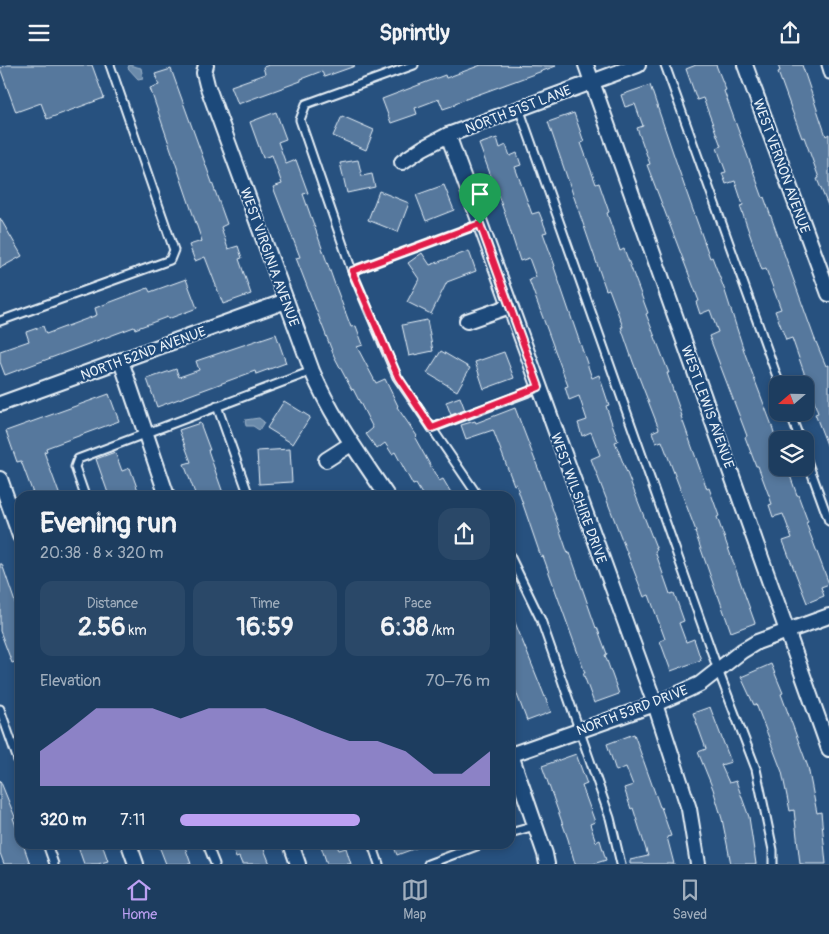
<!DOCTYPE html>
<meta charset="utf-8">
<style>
:root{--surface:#1d3d5f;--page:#2a4868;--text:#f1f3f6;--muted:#a0aebd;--line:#3b5674;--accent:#bca0f2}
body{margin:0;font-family:Pangolin,sans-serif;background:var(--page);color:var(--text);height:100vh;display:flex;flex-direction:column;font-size:19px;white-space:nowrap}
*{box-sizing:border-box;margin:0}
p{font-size:16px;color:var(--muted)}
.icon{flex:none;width:28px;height:28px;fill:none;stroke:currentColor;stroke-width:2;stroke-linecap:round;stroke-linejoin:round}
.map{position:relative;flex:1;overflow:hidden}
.panel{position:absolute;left:15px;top:426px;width:500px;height:358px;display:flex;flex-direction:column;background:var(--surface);border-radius:15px;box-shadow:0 2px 8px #0003,0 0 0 1px var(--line)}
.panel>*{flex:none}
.needle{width:32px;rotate:250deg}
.controls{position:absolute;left:769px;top:311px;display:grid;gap:10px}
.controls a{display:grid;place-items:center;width:45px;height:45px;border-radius:10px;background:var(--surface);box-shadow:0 2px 8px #0003,0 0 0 1px var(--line);font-size:25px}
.pin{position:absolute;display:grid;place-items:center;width:42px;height:42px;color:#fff;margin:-51px -21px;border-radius:50% 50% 50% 0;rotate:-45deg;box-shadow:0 0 5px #0007}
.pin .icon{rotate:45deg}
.round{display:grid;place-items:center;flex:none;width:52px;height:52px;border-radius:15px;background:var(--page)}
.head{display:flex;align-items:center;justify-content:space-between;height:85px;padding:0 25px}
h1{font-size:28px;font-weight:800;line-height:38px}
.metrics{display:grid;grid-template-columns:repeat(3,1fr);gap:8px;height:85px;padding:5px 25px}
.metrics div{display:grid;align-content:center;border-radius:12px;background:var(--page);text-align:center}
.metrics b{font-size:25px;font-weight:800}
.metrics small{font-size:14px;font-weight:400}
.metrics p{font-size:14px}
.chart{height:140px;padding:10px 25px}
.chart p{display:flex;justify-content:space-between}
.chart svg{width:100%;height:90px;margin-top:5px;fill:var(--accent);opacity:.7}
ul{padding:0 25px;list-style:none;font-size:16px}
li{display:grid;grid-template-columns:80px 60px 1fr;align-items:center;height:38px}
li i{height:12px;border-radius:6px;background:var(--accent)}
header{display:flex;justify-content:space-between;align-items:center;height:65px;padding:0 25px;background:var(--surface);font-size:22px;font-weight:800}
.tabs{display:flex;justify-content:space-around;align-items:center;height:70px;border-top:1px solid var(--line);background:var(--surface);font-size:14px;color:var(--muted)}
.tabs a{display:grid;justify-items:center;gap:2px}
.tabs .on{color:var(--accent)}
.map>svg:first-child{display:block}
.water{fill:#6b8aaa;stroke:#9db3c9}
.building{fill:#57789d;stroke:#e8f1f8}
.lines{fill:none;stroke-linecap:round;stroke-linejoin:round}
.lane-casing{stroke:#e8f1f8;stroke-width:11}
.street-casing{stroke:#e8f1f8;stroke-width:18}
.lane{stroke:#1f4a7a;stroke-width:7}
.street{stroke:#1f4a7a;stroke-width:14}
.route-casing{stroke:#fff;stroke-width:10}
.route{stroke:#e11d48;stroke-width:6}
.labels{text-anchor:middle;stroke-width:4.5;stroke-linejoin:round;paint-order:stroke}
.street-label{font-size:14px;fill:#e8f1f8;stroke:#1f4a7a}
</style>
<header><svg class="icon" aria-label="menu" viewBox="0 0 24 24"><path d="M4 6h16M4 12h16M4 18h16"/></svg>Sprintly<svg class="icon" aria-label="share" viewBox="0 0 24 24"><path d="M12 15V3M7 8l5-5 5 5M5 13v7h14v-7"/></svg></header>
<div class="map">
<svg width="829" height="799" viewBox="0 0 829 799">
<rect width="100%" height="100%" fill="#27517f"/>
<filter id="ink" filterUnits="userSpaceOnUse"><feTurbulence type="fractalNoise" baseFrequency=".02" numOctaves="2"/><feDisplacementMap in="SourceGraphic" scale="10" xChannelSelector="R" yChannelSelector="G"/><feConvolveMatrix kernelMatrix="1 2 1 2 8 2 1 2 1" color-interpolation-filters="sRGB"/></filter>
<g filter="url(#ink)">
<g class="water">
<polygon points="129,0 141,3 143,13 138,14 128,3"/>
<polygon points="259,353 264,357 259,365 253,361 246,361 245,355"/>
</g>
<g class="building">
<polygon points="7,0 92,0 104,33 47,54 41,38 16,47 0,3"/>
<polygon points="269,0 354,0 355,1 324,12 322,6 301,14 301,16 238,39 231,21 265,9 263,2"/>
<polygon points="481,0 556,1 455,38 455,40 443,44 439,34 415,43 417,49 391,58 382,34 445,10 446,13"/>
<polygon points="696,0 716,0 726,25 724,26 763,133 764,132 814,272 826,301 829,300 829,385 815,349 818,348 792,273 786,275 775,246 781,244 766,204 762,205 740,141 743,140 735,116 726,119 722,108 726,107 717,83 721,81 703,33 697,35 686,4"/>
<polygon points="778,0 802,0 826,71 829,69 829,143 817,114 819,113 804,72 802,73 791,43 778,7 780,6"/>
<polygon points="171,4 227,159 221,162 228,184 238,181 242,193 239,194 251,229 223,239 205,192 195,196 189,180 202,176 150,23 159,20 155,9"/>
<polygon points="650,20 684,120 710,193 712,192 725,226 745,289 771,358 778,380 778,402 787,402 797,430 798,430 808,457 806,458 829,519 821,522 824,531 807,538 783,476 792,473 783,449 773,452 769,440 772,439 758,401 756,401 745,372 747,371 709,271 718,267 710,245 700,249 696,237 699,236 647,100 650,99 637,63 643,61 635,39 625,42 621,30"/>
<polygon points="276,47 286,74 278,77 286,99 296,95 308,128 303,129 334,217 351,262 356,261 363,280 357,282 376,318 385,314 398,341 397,342 417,371 415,373 439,416 443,414 453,431 423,431 416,419 413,420 395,387 392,389 385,378 377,384 366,369 373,363 353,324 352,325 334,291 296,193 300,192 273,122 282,119 272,90 263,93 250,57"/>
<polygon points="574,48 584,77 581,78 596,119 599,118 609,147 607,148 620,186 624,184 648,248 646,249 669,308 667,308 682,351 681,351 707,424 709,423 719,451 717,452 755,558 731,567 718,530 717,530 695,467 696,466 662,376 656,378 652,367 659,364 633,297 621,262 623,262 609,224 606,225 548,57"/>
<polygon points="342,51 374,65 366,85 333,71"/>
<polygon points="497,73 500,83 506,80 510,91 517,88 521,100 515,102 532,149 539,147 547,167 543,168 555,201 554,202 592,313 599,310 609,340 606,341 618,376 615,377 657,485 655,486 670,529 674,528 684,556 679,558 686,577 694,574 701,595 671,606 660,576 665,574 649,530 644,532 591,394 600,390 591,367 582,371 578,358 587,355 579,331 569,335 565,322 568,321 529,215 536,212 529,193 520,196 505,149 479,79"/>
<polygon points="358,95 362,111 372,109 375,122 347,128 340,98"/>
<polygon points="444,120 454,145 426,156 416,130"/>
<polygon points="379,126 409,138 398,167 368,155"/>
<polygon points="0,153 22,191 0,203"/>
<polygon points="469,186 476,206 447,217 431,249 407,237 419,214 408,198 422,188 430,200"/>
<polygon points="186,214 197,243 168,254 167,252 135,264 134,262 5,310 0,297 0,286 29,276 26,267 43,261 46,269 97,250 95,243 148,223 150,227"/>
<polygon points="427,255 433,286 409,291 402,260"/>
<polygon points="276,269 286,298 256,309 255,306 157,342 147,314 176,304 179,312 199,305 196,296"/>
<polygon points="441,286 470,303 457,326 427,308"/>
<polygon points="504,287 514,313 484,324 475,297"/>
<polygon points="109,329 119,356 46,383 47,386 44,387 60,431 34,431 21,396 17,397 6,366"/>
<polygon points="460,332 465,345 451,350 446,337"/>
<polygon points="284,336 310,352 293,379 267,363"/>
<polygon points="515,343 543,416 568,489 570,488 596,563 597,562 607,589 605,590 619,629 594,638 583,608 585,608 543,491 541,492 516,419 514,420 493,365 466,374 461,360 475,356 476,358"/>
<polygon points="200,358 210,385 208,385 224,431 196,431 184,399 191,397 179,365"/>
<polygon points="290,384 292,417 259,419 257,386"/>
<polygon points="115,387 122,406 130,403 140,431 109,431 96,394"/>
<polygon points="0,499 2,499 20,552 20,595 12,598 0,566"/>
<polygon points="510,545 551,647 527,656 510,611"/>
<polygon points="771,599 783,628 781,629 808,702 817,748 821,747 826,799 800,799 794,745 790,746 782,707 756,639 754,640 741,612"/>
<polygon points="710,642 731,697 721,700 729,718 736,716 749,752 756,799 731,799 722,754 713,724 698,687 706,684 693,648"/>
<polygon points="634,669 660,742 661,742 671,771 667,772 674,799 630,799 630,795 648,791 633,743 631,744 624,723 633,720 626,702 616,706 607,679"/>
<polygon points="576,689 587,719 582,721 595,757 590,759 596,777 600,775 606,795 593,799 575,799 568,774 542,701"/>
<polygon points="0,715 15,752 13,753 20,772 20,779 23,779 30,799 4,799 0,788"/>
<polygon points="77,779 102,779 108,796 98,799 84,799"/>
<polygon points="166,779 184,779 191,799 166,799 159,781"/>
<polygon points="231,779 262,779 270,799 242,799 239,792 236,793"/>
<polygon points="326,779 336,779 339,785 346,783 351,799 327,799 321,781"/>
<polygon points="393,779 424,779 424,780 397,790"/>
</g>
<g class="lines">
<g class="lane-casing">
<g id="lane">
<polyline points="414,0 306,39 300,55 352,206 397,312 478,431"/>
<polyline points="665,0 780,320"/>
<polyline points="826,0 829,10"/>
<polyline points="519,43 718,605 756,704 773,785 773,799"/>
<polyline points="352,206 480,159"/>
<polyline points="0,256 170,195 174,185 110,0"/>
<polyline points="217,341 249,431"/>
<polyline points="790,348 800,375"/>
<polyline points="432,363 539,323"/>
<polyline points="805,390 829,456"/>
<polyline points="85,431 75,402 78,394 312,306"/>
<polyline points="510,491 541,555 610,753 621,799"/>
<polyline points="0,644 20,701"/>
<polyline points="510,768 535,761"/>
<polyline points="47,779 54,799"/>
<polyline points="207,779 215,799"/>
<polyline points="372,779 379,799"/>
<polyline points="428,799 482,779"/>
</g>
</g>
<g class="street-casing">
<g id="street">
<path d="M206,0L204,8L207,20L312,306C332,353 359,389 387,431"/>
<polyline points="586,0 829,684"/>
<polyline points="745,0 829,229"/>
<polyline points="448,70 655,639 689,744 698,799"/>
<polyline points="402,97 423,83 448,70 638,0"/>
<polyline points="467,256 510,241"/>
<polyline points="121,296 167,431"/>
<polyline points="0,339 286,236"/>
<polyline points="326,395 351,379"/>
<polyline points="0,414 20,471"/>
<polyline points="510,687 545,789 547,799"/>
<polyline points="510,690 655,639 687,625 700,619 742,586 757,577 829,551"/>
<polyline points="129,779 136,799"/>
<polyline points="291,779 298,799"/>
</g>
</g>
<use href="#lane" class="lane"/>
<use href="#street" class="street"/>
</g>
</g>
<g class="lines" filter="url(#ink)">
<g class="route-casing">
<polygon id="route" points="480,159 539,322 432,363 398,312 352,206"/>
</g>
<use href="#route" class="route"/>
</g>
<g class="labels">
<g class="street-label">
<text transform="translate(518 44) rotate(-21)" y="5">NORTH 51ST LANE</text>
<text transform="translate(782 101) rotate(70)" y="5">WEST VERNON AVENUE</text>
<text transform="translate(270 192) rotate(70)" y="5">WEST VIRGINIA AVENUE</text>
<text transform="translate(143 288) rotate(-20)" y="5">NORTH 52ND AVENUE</text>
<text transform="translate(708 342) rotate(70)" y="5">WEST LEWIS AVENUE</text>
<text transform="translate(579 433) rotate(70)" y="5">WEST WILSHIRE DRIVE</text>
<text transform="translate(632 645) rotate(-21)" y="5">NORTH 53RD DRIVE</text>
</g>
</g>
</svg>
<div class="controls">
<a><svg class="needle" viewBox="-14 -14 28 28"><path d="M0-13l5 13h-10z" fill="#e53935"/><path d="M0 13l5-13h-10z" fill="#a0aebd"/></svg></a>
<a><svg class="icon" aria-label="layers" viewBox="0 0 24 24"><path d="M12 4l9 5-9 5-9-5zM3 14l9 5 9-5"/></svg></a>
</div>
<div class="pin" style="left:480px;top:159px;background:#1e9e55"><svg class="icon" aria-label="arrive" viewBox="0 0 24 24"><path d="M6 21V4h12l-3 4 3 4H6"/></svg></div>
<section class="panel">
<div class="head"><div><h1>Evening run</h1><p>20:38 · 8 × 320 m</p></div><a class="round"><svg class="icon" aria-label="share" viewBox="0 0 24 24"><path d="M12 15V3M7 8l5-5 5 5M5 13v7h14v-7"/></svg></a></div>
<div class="metrics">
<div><p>Distance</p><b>2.56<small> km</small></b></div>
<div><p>Time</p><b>16:59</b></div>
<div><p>Pace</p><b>6:38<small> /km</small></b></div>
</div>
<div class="chart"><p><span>Elevation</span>70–76 m</p>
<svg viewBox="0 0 160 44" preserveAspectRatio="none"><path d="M0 44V27L10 17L20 6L30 6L40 6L50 11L60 6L70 6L80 6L90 11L100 17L110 22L120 22L130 27L140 38L150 38L160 27V44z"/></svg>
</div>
<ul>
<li><b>320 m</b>7:11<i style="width:58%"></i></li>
</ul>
</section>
</div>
<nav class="tabs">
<a class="on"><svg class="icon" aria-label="home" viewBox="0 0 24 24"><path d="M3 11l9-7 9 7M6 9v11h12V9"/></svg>Home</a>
<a><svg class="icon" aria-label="map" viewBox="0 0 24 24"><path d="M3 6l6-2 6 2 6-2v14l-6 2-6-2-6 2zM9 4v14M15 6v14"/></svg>Map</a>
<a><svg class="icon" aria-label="saved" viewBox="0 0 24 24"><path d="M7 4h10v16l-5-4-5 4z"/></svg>Saved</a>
</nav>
